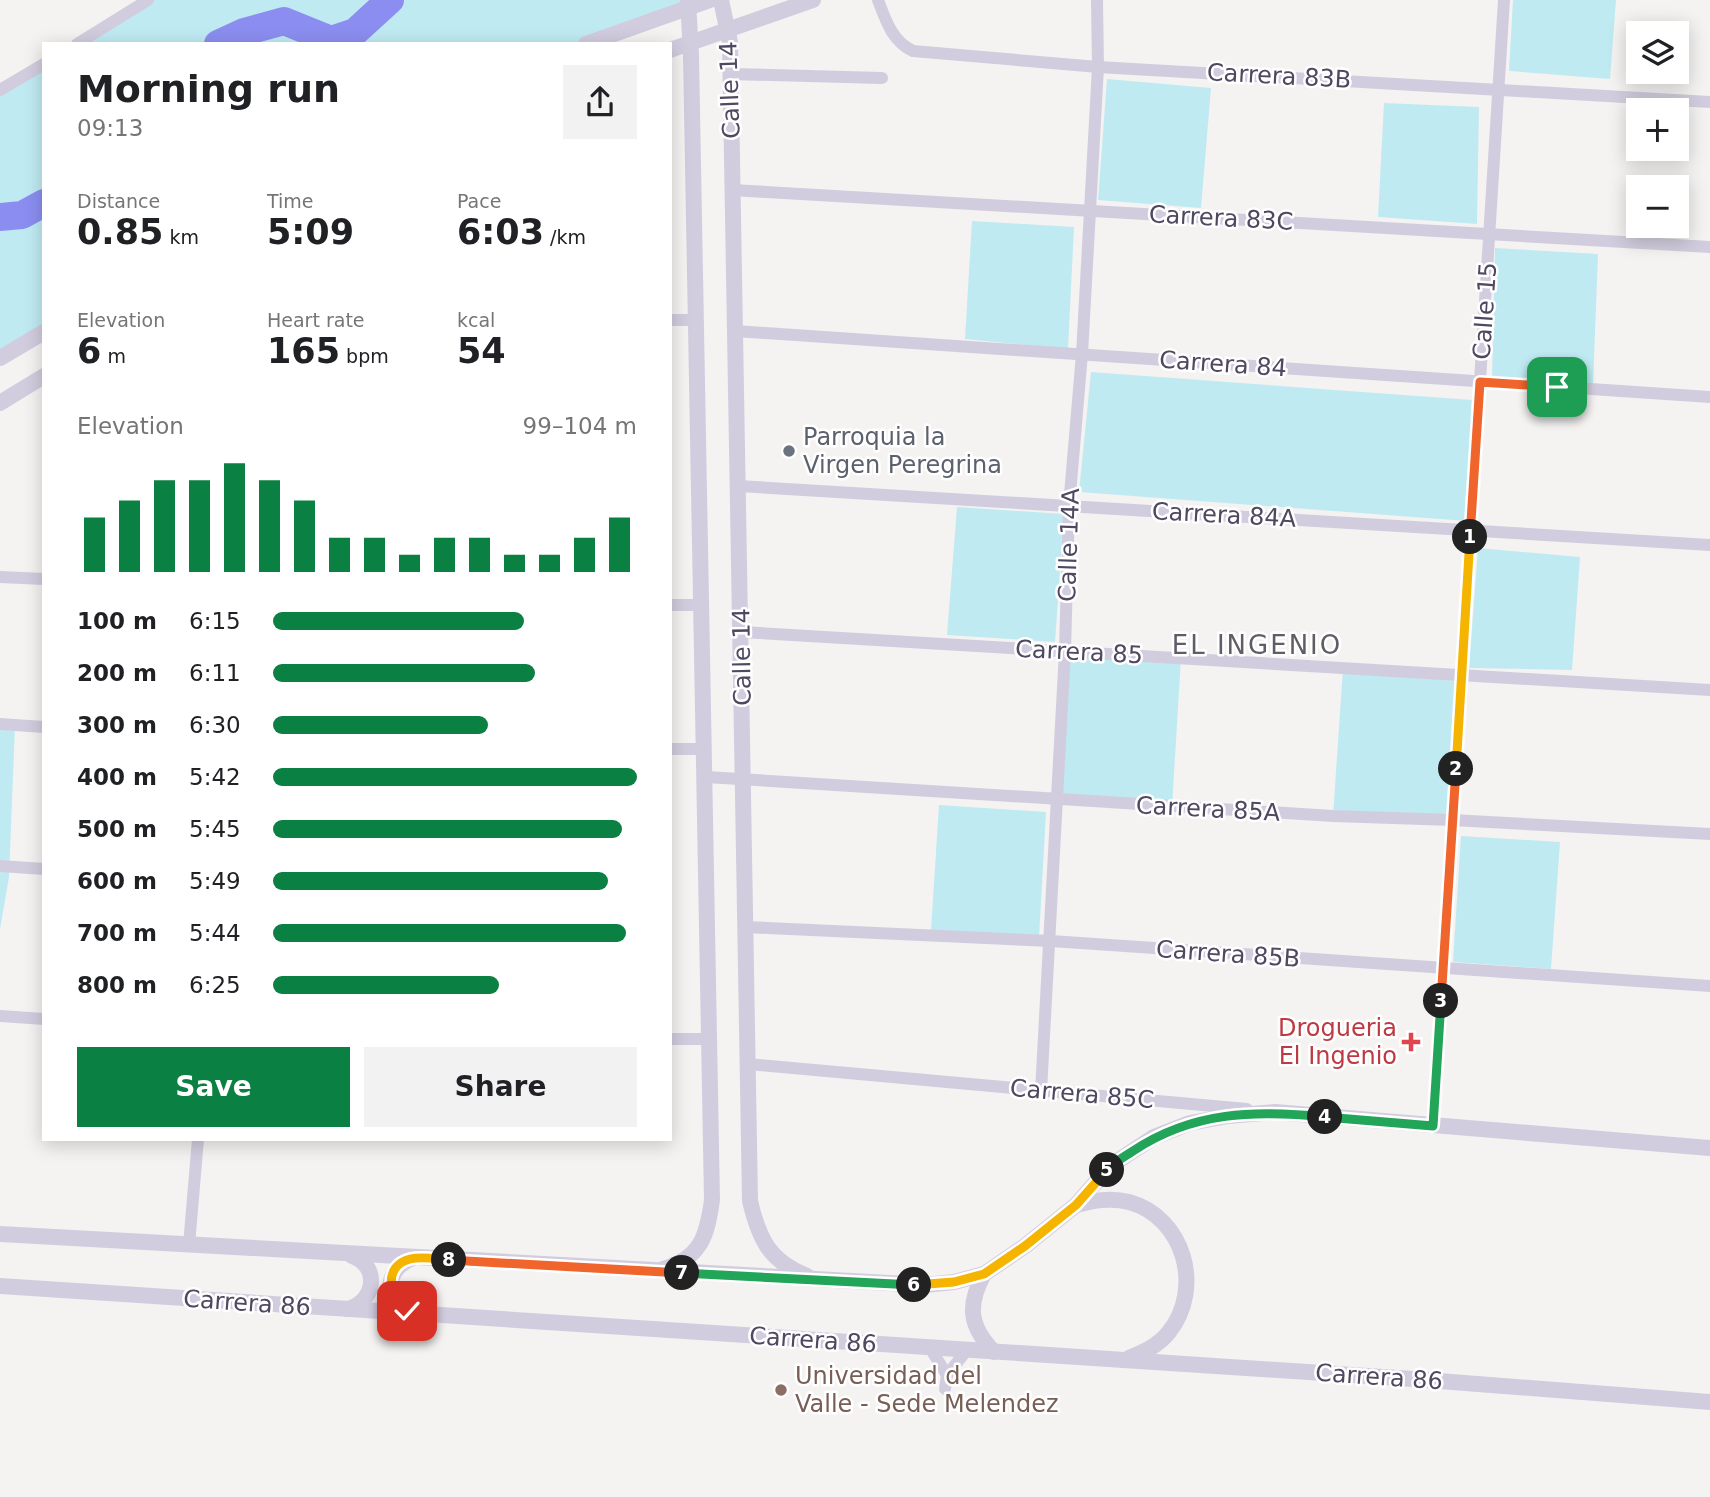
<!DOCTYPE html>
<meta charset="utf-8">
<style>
:root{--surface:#fff;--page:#f2f2f2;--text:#202124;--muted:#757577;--accent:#0b8043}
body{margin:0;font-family:"DejaVu Sans",sans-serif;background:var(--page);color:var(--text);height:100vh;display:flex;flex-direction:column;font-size:26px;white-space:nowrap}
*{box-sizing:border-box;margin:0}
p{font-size:23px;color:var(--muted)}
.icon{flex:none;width:38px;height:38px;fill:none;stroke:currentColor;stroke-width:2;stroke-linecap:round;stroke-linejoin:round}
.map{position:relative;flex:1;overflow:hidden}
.drawer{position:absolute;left:42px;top:42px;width:630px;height:1099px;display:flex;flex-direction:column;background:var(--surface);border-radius:0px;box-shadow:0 4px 18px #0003}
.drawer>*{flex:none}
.fabs{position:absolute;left:1626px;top:21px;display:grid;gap:14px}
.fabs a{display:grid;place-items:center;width:63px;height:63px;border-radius:0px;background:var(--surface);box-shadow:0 4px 18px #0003;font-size:35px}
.pin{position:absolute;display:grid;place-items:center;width:60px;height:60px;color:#fff;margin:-30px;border-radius:14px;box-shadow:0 4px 10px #0006}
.km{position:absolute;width:35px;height:35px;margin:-18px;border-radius:50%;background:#222;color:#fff;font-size:19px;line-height:35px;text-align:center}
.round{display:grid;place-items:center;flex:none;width:74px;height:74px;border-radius:0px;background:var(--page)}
.overview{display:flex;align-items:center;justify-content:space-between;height:119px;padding:0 35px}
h1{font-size:38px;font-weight:800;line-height:52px}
.metrics{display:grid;grid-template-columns:repeat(3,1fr);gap:10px;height:119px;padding:7px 35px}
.metrics div{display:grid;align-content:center}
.metrics b{font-size:35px;font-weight:800}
.metrics small{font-size:19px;font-weight:400}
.metrics p{font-size:19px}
.chart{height:196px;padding:14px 35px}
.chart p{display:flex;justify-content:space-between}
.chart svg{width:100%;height:126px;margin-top:7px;stroke:var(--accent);stroke-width:6}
.cta{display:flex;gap:14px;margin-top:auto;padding:14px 35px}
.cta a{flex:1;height:80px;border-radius:0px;background:var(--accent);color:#fff;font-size:28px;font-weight:800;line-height:80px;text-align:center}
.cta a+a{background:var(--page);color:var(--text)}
ul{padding:0 35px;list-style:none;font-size:23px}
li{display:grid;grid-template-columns:112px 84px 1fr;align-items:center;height:52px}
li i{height:18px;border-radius:9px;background:var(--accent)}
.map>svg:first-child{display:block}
.green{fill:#c0eaf2}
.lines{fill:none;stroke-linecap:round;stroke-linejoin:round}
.river{stroke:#8b8ef0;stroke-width:28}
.minor{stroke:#d2cdde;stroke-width:12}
.tertiary{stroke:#d2cdde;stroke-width:16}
.split-1-casing{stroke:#fff;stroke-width:14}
.split-2-casing{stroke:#fff;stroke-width:14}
.split-3-casing{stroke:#fff;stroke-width:14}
.split-4-casing{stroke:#fff;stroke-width:14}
.split-5-casing{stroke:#fff;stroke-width:14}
.split-6-casing{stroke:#fff;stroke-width:14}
.split-7-casing{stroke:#fff;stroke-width:14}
.split-8-casing{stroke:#fff;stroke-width:14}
.split-9-casing{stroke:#fff;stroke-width:14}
.split-1{stroke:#f0652b;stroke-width:9}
.split-2{stroke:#f5b400;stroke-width:9}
.split-3{stroke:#f0652b;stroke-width:9}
.split-4{stroke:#22a559;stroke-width:9}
.split-5{stroke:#22a559;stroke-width:9}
.split-6{stroke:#f5b400;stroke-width:9}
.split-7{stroke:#22a559;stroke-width:9}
.split-8{stroke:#f0652b;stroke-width:9}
.split-9{stroke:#f5b400;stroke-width:9}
.worship-dot{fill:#6b7280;stroke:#fff;stroke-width:2.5}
.health-dot{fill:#e0444e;stroke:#fff;stroke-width:2.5}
.education-dot{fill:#8d6e63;stroke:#fff;stroke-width:2.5}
.labels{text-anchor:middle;stroke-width:5;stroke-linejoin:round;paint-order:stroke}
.street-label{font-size:24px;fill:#4e4860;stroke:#fff}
.worship-label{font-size:24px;fill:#5b616d;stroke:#fff;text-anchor:start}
.health-label{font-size:24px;fill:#be3a42;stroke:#fff;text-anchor:end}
.education-label{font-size:24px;fill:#785e54;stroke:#fff;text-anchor:start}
.neighbourhood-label{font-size:26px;letter-spacing:2px;fill:#605d67;stroke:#fff}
</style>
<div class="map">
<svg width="1710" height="1497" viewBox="0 0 1710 1497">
<rect width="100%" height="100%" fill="#f4f3f2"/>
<g class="green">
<polygon points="148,0 710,0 586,44 77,44"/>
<polygon points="1513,0 1616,0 1610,79 1509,71"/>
<polygon points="44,64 44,332 0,358 0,90"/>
<polygon points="1107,79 1211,88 1201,208 1098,200"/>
<polygon points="1384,103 1479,107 1477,224 1378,217"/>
<polygon points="972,221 1074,227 1068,349 965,339"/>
<polygon points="1495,248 1598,254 1593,385 1492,379"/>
<polygon points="1091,372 1472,400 1467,521 1079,492"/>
<polygon points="957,507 1064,514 1055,642 947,635"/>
<polygon points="1478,548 1580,557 1572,670 1469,668"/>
<polygon points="1065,651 1181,658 1172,807 1057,800"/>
<polygon points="1343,668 1462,676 1452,820 1333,816"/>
<polygon points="0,724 15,725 9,877 0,929"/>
<polygon points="939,805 1046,812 1039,938 931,930"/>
<polygon points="1461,836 1560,842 1551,969 1453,962"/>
</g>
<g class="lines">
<g class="river">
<polyline points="218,44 244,32 284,21 331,40 355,32 390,0"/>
<polyline points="0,217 22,215 44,203"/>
</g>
<g class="minor">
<path d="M878,0C886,21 892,41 913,51L1098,67L1710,102"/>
<polyline points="77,44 148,0"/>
<polyline points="731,74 882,78"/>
<polyline points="0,90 44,64"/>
<polyline points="732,190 1710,247"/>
<polyline points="670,320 696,320"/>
<polyline points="735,331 1710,397"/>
<polyline points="738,486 1710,545"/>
<polyline points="0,577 44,579"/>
<polyline points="670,605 701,605"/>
<polyline points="742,632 1710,690"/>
<polyline points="0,724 44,727"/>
<polyline points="670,749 704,749"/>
<polyline points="706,777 1333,816 1452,820 1710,834"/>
<polyline points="0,866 44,869"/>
<polyline points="745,927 1051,941 1710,986"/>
<polyline points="0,1016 44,1019"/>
<polyline points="670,1039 710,1039"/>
<polyline points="747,1064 1247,1109"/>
<polyline points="1041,1091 1065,651 1069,506 1082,354 1098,67 1097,0"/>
<polyline points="1433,1126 1504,0"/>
<polyline points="189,1245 198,1139"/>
<polyline points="930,1348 947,1375"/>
<polyline points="945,1389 947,1375 967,1350"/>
</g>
<g class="tertiary">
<path d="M721,0L730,42L750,1201C759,1239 769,1261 807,1276"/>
<polyline points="586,44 710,0"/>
<polyline points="670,50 813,0"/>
<polyline points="0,358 44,332"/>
<polyline points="0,403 44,376"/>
<path d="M1076,1205C1093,1201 1110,1197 1129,1202C1184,1217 1204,1288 1169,1332C1159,1345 1144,1352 1129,1358"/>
<polyline points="0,1234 925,1285 954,1282 984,1274 1025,1246 1076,1205 1110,1166 1154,1137 1190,1123 1228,1116 1275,1112 1710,1148"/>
<path d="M413,1258C383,1269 383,1303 414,1313"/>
<path d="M663,1269C701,1258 707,1236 712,1200L691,55L688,0"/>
<path d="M984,1274C967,1305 969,1326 994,1352"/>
<polyline points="0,1286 1413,1379 1710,1402"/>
<path d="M347,1309C375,1303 381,1266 352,1256"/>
</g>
</g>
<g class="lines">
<g class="split-1-casing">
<polyline id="split-1" points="1470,537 1480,382 1557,387"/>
</g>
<g class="split-2-casing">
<polyline id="split-2" points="1456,769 1470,537"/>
</g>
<g class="split-3-casing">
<polyline id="split-3" points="1441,1001 1456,769"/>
</g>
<g class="split-4-casing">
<polyline id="split-4" points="1325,1117 1433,1126 1441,1001"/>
</g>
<g class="split-5-casing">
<path id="split-5" d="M1107,1170C1114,1162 1124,1157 1133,1151C1193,1111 1255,1110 1325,1117"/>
</g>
<g class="split-6-casing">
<polyline id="split-6" points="914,1285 954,1282 984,1274 1025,1246 1076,1205 1107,1170"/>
</g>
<g class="split-7-casing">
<polyline id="split-7" points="682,1273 914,1285"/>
</g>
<g class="split-8-casing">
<polyline id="split-8" points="449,1260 682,1273"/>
</g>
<g class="split-9-casing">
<path id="split-9" d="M407,1311C388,1298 383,1266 410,1259C422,1256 437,1259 449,1260"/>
</g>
<use href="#split-1" class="split-1"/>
<use href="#split-2" class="split-2"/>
<use href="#split-3" class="split-3"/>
<use href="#split-4" class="split-4"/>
<use href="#split-5" class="split-5"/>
<use href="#split-6" class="split-6"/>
<use href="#split-7" class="split-7"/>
<use href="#split-8" class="split-8"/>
<use href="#split-9" class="split-9"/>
</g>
<circle class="worship-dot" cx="789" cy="451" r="7"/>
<path class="health-dot" d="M1407.5 1031.5h7v7h7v7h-7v7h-7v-7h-7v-7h7z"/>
<circle class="education-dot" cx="781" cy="1390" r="7"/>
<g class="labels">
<g class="street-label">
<text transform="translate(1279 76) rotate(3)" y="8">Carrera 83B</text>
<text transform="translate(730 90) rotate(-92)" y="8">Calle 14</text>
<text transform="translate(1221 218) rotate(3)" y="8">Carrera 83C</text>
<text transform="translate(1485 311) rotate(-86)" y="8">Calle 15</text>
<text transform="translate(1223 364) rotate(4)" y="8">Carrera 84</text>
<text transform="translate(1224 515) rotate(3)" y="8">Carrera 84A</text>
<text transform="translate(1069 545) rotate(-88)" y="8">Calle 14A</text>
<text transform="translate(1079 652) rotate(3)" y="8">Carrera 85</text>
<text transform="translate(742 657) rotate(-91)" y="8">Calle 14</text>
<text transform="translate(1208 809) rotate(3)" y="8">Carrera 85A</text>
<text transform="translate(1228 954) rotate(4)" y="8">Carrera 85B</text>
<text transform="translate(1082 1094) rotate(5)" y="8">Carrera 85C</text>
<text transform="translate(247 1303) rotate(4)" y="8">Carrera 86</text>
<text transform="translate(813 1340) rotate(4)" y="8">Carrera 86</text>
<text transform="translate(1379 1377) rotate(4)" y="8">Carrera 86</text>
</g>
<g class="worship-label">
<text x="803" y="445">Parroquia la<tspan x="803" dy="28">Virgen Peregrina</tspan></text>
</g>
<g class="health-label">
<text x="1397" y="1036">Drogueria<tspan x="1397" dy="28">El Ingenio</tspan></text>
</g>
<g class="education-label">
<text x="795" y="1384">Universidad del<tspan x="795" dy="28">Valle - Sede Melendez</tspan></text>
</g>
<g class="neighbourhood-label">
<text x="1257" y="654">EL INGENIO</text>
</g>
</g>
</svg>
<div class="fabs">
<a><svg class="icon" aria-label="layers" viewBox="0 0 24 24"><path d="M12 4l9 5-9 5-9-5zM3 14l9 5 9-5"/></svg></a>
<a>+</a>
<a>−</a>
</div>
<div class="pin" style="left:1557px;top:387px;background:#1e9e55"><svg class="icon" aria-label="arrive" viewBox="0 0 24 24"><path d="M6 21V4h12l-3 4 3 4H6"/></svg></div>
<div class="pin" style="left:407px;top:1311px;background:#d93025"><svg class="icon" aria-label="check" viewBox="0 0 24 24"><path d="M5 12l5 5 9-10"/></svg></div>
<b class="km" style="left:1470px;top:537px">1</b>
<b class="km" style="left:1456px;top:769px">2</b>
<b class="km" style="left:1441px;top:1001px">3</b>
<b class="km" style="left:1325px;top:1117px">4</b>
<b class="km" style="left:1107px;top:1170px">5</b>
<b class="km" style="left:914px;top:1285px">6</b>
<b class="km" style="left:682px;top:1273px">7</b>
<b class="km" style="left:449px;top:1260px">8</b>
<section class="drawer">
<div class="overview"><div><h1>Morning run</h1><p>09:13</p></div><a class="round"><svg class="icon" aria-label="share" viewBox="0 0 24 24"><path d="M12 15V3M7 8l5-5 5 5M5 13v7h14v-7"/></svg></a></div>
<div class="metrics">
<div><p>Distance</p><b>0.85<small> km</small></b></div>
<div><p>Time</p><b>5:09</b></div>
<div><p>Pace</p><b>6:03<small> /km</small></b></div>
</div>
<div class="metrics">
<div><p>Elevation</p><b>6<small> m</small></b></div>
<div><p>Heart rate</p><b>165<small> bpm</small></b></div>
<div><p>kcal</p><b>54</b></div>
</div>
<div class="chart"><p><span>Elevation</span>99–104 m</p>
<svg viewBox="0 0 160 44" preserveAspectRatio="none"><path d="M5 44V25M15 44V19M25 44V12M35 44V12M45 44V6M55 44V12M65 44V19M75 44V32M85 44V32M95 44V38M105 44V32M115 44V32M125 44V38M135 44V38M145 44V32M155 44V25"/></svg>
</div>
<ul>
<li><b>100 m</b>6:15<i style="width:69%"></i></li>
<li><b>200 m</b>6:11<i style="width:72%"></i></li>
<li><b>300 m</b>6:30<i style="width:59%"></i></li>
<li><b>400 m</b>5:42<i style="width:100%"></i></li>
<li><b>500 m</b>5:45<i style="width:96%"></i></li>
<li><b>600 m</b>5:49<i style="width:92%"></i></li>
<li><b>700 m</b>5:44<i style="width:97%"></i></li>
<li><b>800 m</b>6:25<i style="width:62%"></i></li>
</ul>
<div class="cta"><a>Save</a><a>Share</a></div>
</section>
</div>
